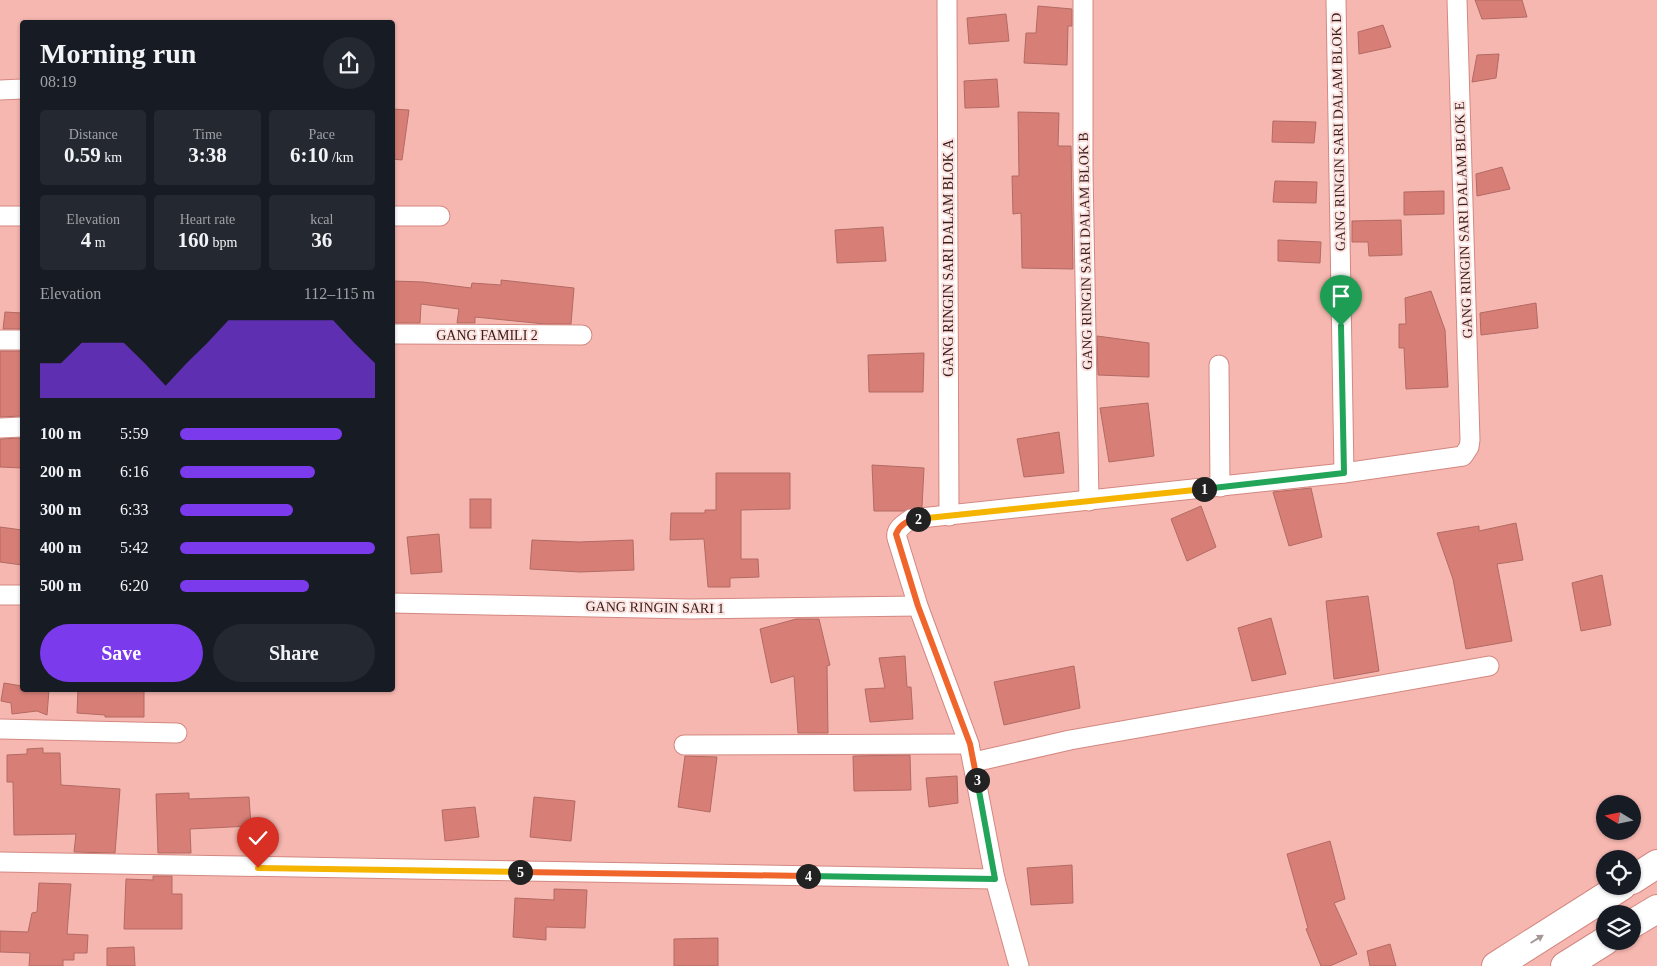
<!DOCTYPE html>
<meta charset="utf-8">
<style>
:root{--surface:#171b24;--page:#242831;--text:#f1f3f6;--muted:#9ea1a6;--accent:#7c3aed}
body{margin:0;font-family:Georgia,serif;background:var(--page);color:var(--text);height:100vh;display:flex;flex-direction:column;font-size:19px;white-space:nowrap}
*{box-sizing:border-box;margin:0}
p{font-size:16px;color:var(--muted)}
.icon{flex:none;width:28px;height:28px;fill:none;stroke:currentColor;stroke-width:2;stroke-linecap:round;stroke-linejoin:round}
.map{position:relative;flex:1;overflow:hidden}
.drawer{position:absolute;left:20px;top:20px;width:375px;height:672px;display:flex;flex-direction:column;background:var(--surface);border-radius:5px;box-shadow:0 1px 4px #0004}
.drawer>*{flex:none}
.needle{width:32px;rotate:280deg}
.buttons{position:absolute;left:1596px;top:795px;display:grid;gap:10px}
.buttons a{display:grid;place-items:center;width:45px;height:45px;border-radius:50%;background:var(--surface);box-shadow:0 1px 4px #0004;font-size:25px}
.pin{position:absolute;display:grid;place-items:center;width:42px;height:42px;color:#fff;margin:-51px -21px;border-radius:50% 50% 50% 0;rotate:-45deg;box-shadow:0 0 5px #0007}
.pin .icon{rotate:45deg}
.km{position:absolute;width:25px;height:25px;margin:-12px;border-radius:50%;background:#222;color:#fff;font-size:14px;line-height:25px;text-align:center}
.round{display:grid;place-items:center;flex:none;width:52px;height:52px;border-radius:26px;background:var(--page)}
.overview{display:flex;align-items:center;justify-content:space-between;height:85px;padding:0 20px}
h1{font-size:28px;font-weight:800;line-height:38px}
.figures{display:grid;grid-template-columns:repeat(3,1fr);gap:8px;height:85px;padding:5px 20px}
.figures div{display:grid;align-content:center;border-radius:5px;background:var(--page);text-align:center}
.figures b{font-size:21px;font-weight:800}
.figures small{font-size:14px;font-weight:400}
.figures p{font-size:14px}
.chart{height:140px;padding:10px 20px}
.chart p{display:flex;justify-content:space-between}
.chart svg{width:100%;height:90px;margin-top:5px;fill:var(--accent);opacity:.7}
.cta{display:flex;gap:10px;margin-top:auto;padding:10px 20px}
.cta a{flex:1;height:58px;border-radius:30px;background:var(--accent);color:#fff;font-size:20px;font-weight:800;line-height:58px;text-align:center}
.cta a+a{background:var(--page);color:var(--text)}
ul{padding:0 20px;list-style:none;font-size:16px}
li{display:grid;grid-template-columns:80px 60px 1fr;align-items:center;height:38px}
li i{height:12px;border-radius:6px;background:var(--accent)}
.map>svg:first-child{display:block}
.building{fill:#d77f77;stroke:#b26a63}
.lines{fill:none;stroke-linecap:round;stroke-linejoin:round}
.street-casing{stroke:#d38880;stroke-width:21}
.highway-casing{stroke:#d38880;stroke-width:30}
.street{stroke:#fff;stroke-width:19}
.highway{stroke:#fff;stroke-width:28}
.oneway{fill:#a59897}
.split-1-casing{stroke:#fff;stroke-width:10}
.split-2-casing{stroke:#fff;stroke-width:10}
.split-3-casing{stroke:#fff;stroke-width:10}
.split-4-casing{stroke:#fff;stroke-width:10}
.split-5-casing{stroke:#fff;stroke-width:10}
.split-6-casing{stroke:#fff;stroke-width:10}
.split-1{stroke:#22a559;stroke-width:6}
.split-2{stroke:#f5b400;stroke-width:6}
.split-3{stroke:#f0652b;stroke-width:6}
.split-4{stroke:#22a559;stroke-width:6}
.split-5{stroke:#f0652b;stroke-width:6}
.split-6{stroke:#f5b400;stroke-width:6}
.labels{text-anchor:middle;stroke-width:4;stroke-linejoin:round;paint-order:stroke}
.street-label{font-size:14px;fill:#381a18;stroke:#fce3e0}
</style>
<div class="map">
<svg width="1657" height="966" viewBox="0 0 1657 966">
<rect width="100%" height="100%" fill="#f6b7b0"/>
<g class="building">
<polygon points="1475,0 1522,0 1527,17 1482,19"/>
<polygon points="1038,6 1072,9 1072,26 1068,26 1067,65 1024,63 1026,33 1036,33"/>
<polygon points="1006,14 1009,41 969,44 967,18"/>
<polygon points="1383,25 1391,47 1359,54 1358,32"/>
<polygon points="1499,54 1496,78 1472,82 1477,55"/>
<polygon points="997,79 999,107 965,108 964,81"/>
<polygon points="392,109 409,110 402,160 392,159"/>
<polygon points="1018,112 1059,113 1058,146 1071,146 1073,269 1022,268 1021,213 1013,214 1012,176 1019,176"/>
<polygon points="1273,121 1316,122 1314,143 1272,142"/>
<polygon points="1502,167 1510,189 1477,196 1476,174"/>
<polygon points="1275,181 1317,182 1316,203 1273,202"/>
<polygon points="1444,191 1444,214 1404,215 1404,192"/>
<polygon points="1401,220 1402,255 1369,256 1368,242 1352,242 1352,221"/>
<polygon points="883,227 886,261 837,263 835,230"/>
<polygon points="1278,240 1321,242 1320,263 1278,261"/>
<polygon points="501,280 574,288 571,324 545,324 475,317 475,323 457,323 459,309 421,304 420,323 392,323 392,281 423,282 471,288 472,283 501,285"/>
<polygon points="1431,291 1445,330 1448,387 1406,389 1404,348 1399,348 1399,324 1406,324 1405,298"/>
<polygon points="1536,303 1538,328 1481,335 1480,313"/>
<polygon points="5,312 22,313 22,329 3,329"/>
<polygon points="1097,336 1149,343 1149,377 1098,375"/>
<polygon points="0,351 22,351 22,416 0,417"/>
<polygon points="924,353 923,392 869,392 868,355"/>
<polygon points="1148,403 1154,456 1109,462 1100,408"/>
<polygon points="1059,432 1064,473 1024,477 1017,439"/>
<polygon points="22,438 22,468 0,467 0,439"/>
<polygon points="872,465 924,468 922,507 903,511 874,511"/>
<polygon points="716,473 790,473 790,509 741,510 741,559 758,559 759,577 730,578 730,587 708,587 704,539 670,540 671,513 705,513 705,510 716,510"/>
<polygon points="1311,488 1322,537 1289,546 1273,492"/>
<rect x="470" y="499" width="21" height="29"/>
<polygon points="1201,506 1216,547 1187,561 1171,519"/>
<polygon points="1516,523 1523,560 1497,564 1512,641 1466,649 1453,579 1437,533 1479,526 1479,531"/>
<polygon points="0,527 22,530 22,565 0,562"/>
<polygon points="439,534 442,572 411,574 407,537"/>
<polygon points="532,540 579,542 633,540 634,570 580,572 530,569"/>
<polygon points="1602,575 1611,625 1581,631 1572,583"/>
<polygon points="1368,596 1379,671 1334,679 1326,601"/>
<polygon points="1271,618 1286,674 1252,681 1238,628"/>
<polygon points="796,619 819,619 830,665 827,666 828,733 798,733 794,676 771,683 760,629"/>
<polygon points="905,656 907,687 911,687 913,719 870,722 865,689 885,688 879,658"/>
<polygon points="1074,666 1080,708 1004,725 994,682"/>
<polygon points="4,683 22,686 22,690 49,690 47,715 37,711 12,714 11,703 1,701"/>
<polygon points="78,690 144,690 144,717 105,717 105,715 77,713"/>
<polygon points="43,748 43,753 60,753 61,785 120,789 115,853 74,852 76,834 14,835 13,782 7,782 7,755 27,754 27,749"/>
<polygon points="910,755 911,790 854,791 853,756"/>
<polygon points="685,756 717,757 710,812 678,807"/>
<polygon points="957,776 958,803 929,807 926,778"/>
<polygon points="189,793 189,799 249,797 251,826 190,829 191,853 158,853 156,794"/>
<polygon points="534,797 575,801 571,841 530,837"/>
<polygon points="475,807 479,837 445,841 442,810"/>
<polygon points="271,829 272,852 245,853 244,831"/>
<polygon points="1330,841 1345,899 1334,903 1357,954 1330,966 1321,966 1306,929 1308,928 1287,854"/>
<polygon points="1072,865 1073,903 1031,905 1027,868"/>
<polygon points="153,876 172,876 172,894 182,894 182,929 124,929 126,879 153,880"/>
<polygon points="39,883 71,884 67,934 88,935 87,953 74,953 74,960 63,960 63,966 29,966 30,953 0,952 0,931 28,932 32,913 37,912"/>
<polygon points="554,889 587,890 585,928 546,927 546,940 513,937 515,898 554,900"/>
<polygon points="718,938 718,966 674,966 674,939"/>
<polygon points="1390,944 1396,966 1370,966 1367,951"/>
<polygon points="134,947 135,966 107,966 107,948"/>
</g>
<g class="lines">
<g class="street-casing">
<g id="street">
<polyline points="947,0 949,516"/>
<polyline points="1083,0 1083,169 1089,501"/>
<polyline points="1336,0 1344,473"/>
<polyline points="0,90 22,89"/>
<polyline points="0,216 22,216"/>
<polyline points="392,216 440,216"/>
<polyline points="392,334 582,335"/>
<polyline points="0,340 22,340"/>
<polyline points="1219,365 1220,487"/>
<polyline points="0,428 22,427"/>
<polyline points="0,595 22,595"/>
<polyline points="392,603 690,609 918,606"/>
<polyline points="0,729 177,733"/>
<polyline points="684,745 969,744"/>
<polyline points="974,762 1070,740 1489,666"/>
<polyline points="0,862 995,879"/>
<path d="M1019,966L995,879L969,744L918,606L897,538C895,529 904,524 911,519L1344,473L1463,456L1469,447L1470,440L1457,0"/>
</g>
</g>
<g class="highway-casing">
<g id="highway">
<polyline points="1632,880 1657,864"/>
<polyline points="1632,924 1657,909"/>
<polyline points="1496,966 1622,886"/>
<polyline points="1565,966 1605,941"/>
</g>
</g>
<use href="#street" class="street"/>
<use href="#highway" class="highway"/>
</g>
<defs><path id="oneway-solid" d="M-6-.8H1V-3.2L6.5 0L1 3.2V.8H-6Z" transform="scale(1.25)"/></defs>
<use class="oneway" href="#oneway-solid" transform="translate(1537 939) rotate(-32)"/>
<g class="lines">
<g class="split-1-casing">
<polyline id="split-1" points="1204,489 1344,473 1341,326"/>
</g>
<g class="split-2-casing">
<polyline id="split-2" points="918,519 1204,489"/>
</g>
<g class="split-3-casing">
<path id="split-3" d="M918,519C908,520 900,524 896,534L918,606L970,744L977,780"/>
</g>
<g class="split-4-casing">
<polyline id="split-4" points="808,876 995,879 977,780"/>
</g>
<g class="split-5-casing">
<polyline id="split-5" points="520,872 808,876"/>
</g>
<g class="split-6-casing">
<polyline id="split-6" points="258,868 520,872"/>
</g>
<use href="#split-1" class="split-1"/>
<use href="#split-2" class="split-2"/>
<use href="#split-3" class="split-3"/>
<use href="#split-4" class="split-4"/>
<use href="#split-5" class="split-5"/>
<use href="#split-6" class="split-6"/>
</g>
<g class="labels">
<g class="street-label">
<text transform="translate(1338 132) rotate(-91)" y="5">GANG RINGIN SARI DALAM BLOK D</text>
<text transform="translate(1463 220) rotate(-92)" y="5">GANG RINGIN SARI DALAM BLOK E</text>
<text transform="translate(1085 251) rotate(-91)" y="5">GANG RINGIN SARI DALAM BLOK B</text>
<text transform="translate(948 258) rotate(-90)" y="5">GANG RINGIN SARI DALAM BLOK A</text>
<text x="487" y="340">GANG FAMILI 2</text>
<text transform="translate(655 607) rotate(1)" y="5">GANG RINGIN SARI 1</text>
</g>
</g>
</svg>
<div class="buttons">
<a><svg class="needle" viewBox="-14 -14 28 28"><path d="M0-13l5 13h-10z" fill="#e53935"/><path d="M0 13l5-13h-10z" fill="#9ea1a6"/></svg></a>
<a><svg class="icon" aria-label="locate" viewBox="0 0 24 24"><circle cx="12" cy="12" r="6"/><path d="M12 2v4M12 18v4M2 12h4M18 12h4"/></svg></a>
<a><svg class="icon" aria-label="layers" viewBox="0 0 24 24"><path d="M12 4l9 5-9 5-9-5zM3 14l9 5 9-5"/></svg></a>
</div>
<div class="pin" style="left:1341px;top:326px;background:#1e9e55"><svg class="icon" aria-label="arrive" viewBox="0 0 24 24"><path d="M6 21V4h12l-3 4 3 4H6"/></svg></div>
<div class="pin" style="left:258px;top:868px;background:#d93025"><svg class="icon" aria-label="check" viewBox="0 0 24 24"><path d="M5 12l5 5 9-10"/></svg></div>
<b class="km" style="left:1204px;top:489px">1</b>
<b class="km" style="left:918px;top:519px">2</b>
<b class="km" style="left:977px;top:780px">3</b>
<b class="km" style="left:808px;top:876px">4</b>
<b class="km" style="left:520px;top:872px">5</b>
<section class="drawer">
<div class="overview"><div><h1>Morning run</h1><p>08:19</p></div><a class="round"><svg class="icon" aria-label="share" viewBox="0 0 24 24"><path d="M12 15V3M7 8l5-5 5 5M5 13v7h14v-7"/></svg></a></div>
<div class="figures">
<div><p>Distance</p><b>0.59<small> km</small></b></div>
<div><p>Time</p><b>3:38</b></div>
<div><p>Pace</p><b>6:10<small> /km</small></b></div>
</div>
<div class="figures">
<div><p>Elevation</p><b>4<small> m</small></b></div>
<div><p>Heart rate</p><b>160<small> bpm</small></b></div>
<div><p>kcal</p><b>36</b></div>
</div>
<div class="chart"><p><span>Elevation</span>112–115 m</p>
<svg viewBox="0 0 160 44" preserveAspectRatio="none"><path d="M0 44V27L10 27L20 17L30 17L40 17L50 27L60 38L70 27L80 17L90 6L100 6L110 6L120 6L130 6L140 6L150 17L160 27V44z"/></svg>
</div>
<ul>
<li><b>100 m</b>5:59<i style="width:83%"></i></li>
<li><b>200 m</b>6:16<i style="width:69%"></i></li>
<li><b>300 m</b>6:33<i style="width:58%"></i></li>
<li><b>400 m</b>5:42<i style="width:100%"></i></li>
<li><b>500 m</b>6:20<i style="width:66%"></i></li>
</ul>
<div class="cta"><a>Save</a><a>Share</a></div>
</section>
</div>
